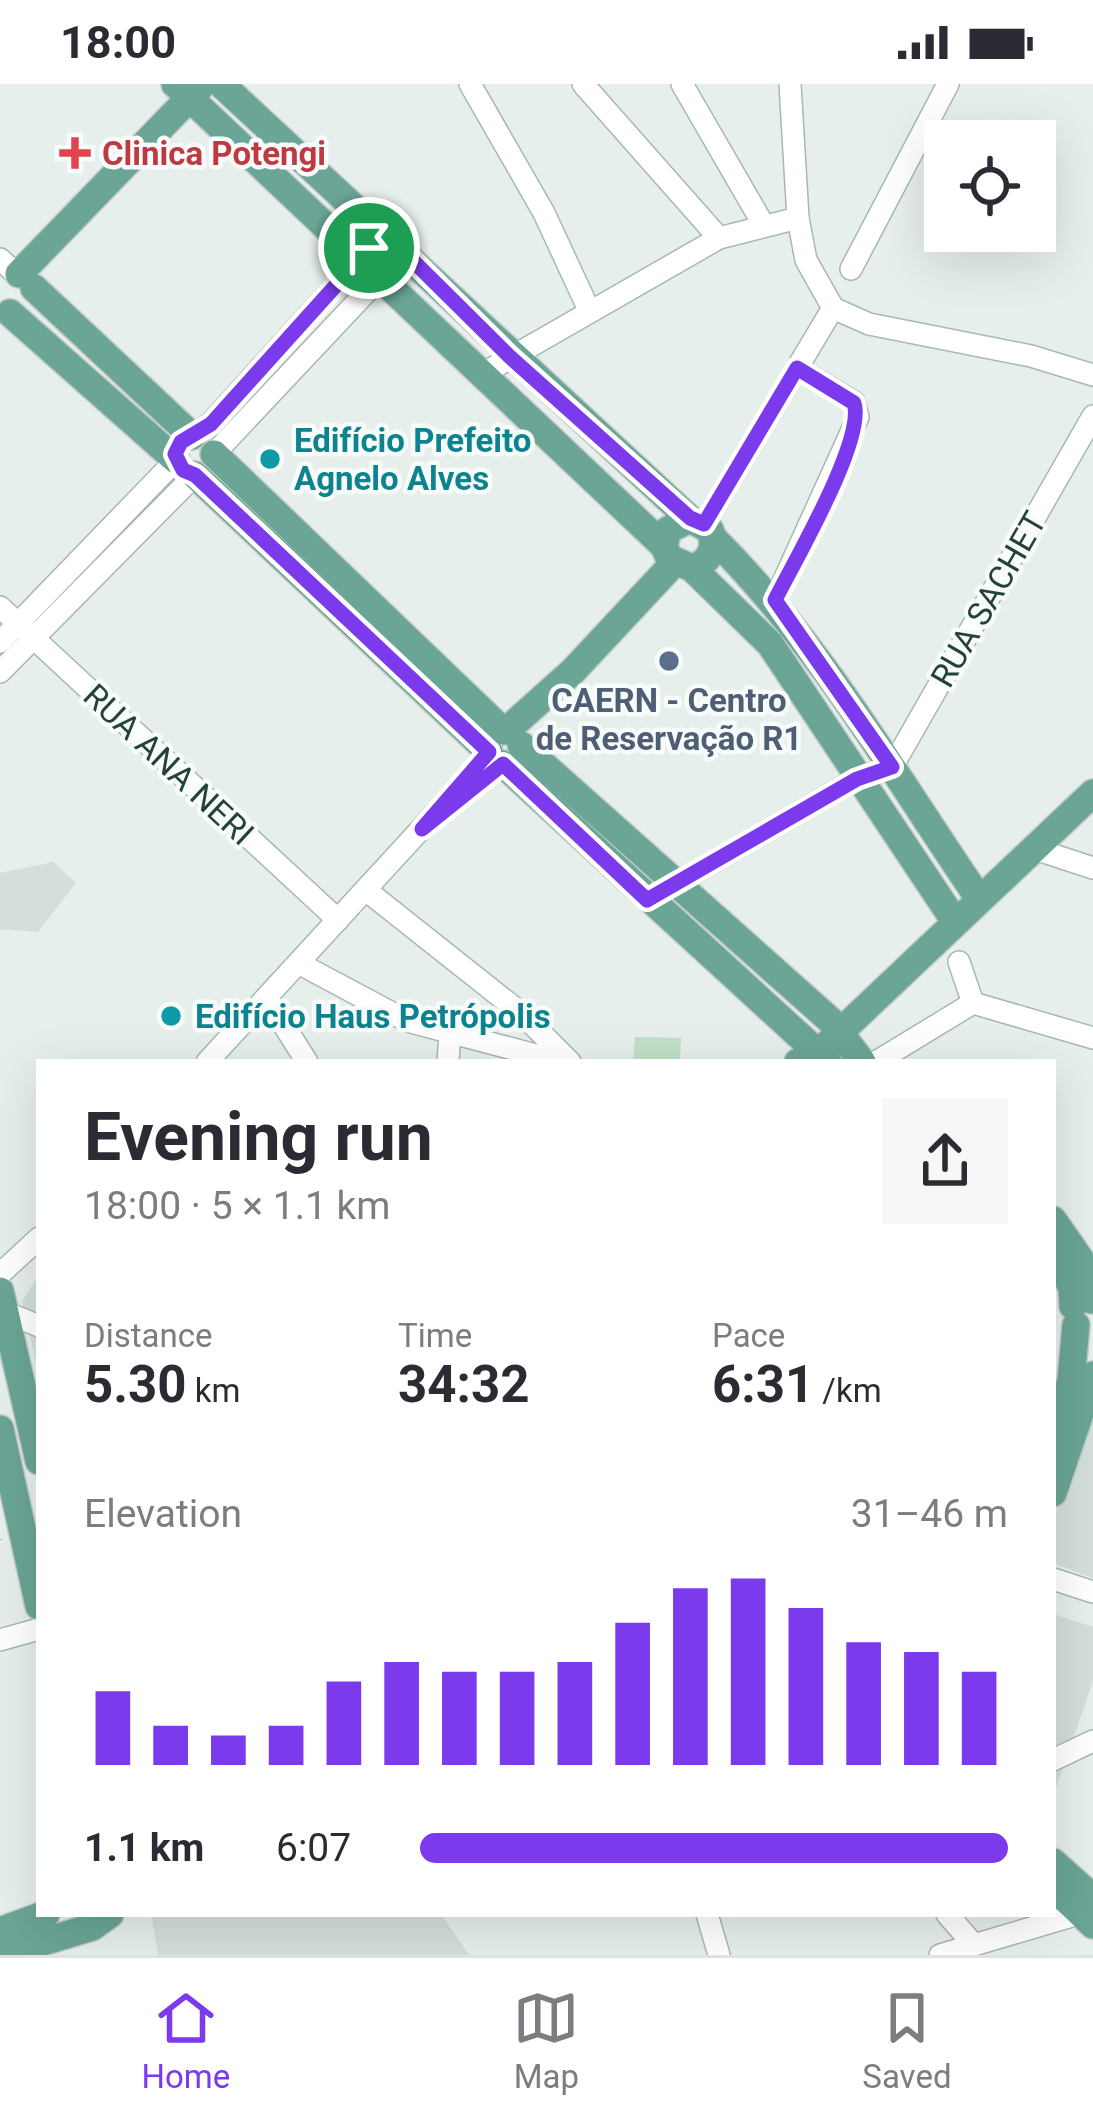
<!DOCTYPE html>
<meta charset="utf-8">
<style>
:root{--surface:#fff;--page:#f7f7f7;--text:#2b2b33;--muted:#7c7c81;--line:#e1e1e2;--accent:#7c3aed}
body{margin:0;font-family:Roboto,sans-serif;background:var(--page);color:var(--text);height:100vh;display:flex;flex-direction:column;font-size:45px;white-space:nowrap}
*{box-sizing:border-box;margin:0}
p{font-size:39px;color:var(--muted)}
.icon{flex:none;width:66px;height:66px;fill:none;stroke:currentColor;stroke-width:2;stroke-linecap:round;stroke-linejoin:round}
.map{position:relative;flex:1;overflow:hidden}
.drawer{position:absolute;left:36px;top:975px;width:1020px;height:858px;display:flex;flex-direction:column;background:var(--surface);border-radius:0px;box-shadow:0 12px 48px #0002}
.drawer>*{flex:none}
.tools{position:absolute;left:924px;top:36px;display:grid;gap:24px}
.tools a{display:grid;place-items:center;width:132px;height:132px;border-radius:0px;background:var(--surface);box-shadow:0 12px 48px #0002;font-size:60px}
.pin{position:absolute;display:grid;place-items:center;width:102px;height:102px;color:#fff;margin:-51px;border:6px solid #fff;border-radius:50%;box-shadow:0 3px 12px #0007}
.round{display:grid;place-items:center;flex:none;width:126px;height:126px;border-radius:0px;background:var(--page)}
.overview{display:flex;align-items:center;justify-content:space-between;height:204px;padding:0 48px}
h1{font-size:66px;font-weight:700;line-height:90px}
.stats{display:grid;grid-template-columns:repeat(3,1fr);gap:18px;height:204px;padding:12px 48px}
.stats div{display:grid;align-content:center}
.stats b{font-size:51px;font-weight:700}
.stats small{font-size:33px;font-weight:400}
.stats p{font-size:33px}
.chart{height:336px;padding:24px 48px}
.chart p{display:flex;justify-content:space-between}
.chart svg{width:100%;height:216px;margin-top:12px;stroke:var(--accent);stroke-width:6}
ul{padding:0 48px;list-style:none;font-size:39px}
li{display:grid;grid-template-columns:192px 144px 1fr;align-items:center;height:90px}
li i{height:30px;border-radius:15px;background:var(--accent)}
.status{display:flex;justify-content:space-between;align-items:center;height:84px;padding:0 60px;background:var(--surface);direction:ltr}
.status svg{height:33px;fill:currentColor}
.tabs{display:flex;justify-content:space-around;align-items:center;height:168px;border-top:3px solid var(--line);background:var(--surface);font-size:33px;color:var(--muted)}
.tabs a{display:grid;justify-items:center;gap:6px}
.tabs .active{color:var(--accent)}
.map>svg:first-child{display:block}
.built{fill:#d4dfda}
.green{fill:#bfe0c8}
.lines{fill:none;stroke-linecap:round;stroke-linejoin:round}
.minor-casing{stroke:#a8b8b2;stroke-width:24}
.major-casing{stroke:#c2cac8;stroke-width:30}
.path{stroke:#86b3a5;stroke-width:3;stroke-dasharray:6 9;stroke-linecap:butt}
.minor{stroke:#fff;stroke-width:21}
.major{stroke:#6aa596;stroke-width:27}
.route-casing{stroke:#fff;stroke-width:24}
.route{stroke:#7c3aed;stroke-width:15}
.health-dot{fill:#e0444e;stroke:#f7fbf9;stroke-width:4.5}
.culture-dot{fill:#0f9aa8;stroke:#f7fbf9;stroke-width:4.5}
.service-dot{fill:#5c6f8a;stroke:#f7fbf9;stroke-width:4.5}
.labels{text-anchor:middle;stroke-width:9;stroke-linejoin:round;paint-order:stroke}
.health-label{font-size:33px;font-weight:bold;fill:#be3a42;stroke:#f7fbf9;text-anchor:start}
.culture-label{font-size:33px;font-weight:bold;fill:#0d838f;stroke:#f7fbf9;text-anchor:start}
.street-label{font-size:33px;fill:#24423a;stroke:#f7fbf9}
.service-label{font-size:33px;font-weight:bold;fill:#4e5e75;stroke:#f7fbf9}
</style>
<div class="status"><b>18:00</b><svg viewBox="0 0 49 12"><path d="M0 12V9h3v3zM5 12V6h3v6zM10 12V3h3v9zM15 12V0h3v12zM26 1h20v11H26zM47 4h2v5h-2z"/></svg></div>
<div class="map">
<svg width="1093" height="1871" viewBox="0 0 1093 1871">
<rect width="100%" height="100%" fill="#e6efeb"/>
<g class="built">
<polygon points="53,778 76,799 38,848 0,845 0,789"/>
<polygon points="39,1191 39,1291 22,1217"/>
<polygon points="1093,1322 1093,1494 1053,1479 1053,1437"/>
<polygon points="1053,1530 1093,1543 1093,1597 1053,1713"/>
<polygon points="151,1830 441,1830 469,1871 158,1871"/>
</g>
<polygon class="green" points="635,953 681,954 680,977 633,977"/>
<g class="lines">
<g class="minor-casing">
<g id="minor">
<polyline points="470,0 544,129 589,226"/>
<polyline points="583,0 719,154"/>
<polyline points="682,0 763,140"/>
<polyline points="790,0 798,134 806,176 833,224 869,240 1031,272 1093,291"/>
<polyline points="0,175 15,189"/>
<polyline points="851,185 948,0"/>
<polyline points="484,289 719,154 798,134"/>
<polyline points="192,352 210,340 384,148"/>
<polyline points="214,370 404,168"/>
<polyline points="704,440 833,224"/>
<polyline points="775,516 858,333 854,318 797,284"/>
<polyline points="0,523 338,836"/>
<polyline points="0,558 176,376"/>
<polyline points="0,588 195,391"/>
<polyline points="1035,765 1093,784"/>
<polyline points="367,807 521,929 570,978"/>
<polyline points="648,816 858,694 892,683 1093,332"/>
<polyline points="959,878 973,919 1093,954"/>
<polyline points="300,880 407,937 562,978"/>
<polyline points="268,916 307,978"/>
<polyline points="207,978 490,670"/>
<polyline points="448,978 450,950"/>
<polyline points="876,978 973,919"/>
<polyline points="0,1190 39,1154"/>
<polyline points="5,1228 39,1242"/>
<polyline points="1053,1495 1093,1508"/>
<polyline points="0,1556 39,1545"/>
<polyline points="1053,1676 1093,1657"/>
<polyline points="707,1830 719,1871"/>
<polyline points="947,1830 974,1861"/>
<polyline points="940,1871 1092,1826"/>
</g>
</g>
<g class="major-casing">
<g id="major">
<polyline points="175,0 664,462"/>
<polyline points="221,0 690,435"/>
<polyline points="19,190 200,3"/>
<polyline points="34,204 192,352"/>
<polyline points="10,229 176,376"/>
<polyline points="214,370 503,647"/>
<polyline points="195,391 489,668"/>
<path d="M713,454C820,560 893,689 978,813"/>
<path d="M692,484C710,478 717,464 710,446L690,435L668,446L664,462L669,474L692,484L770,560L954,836"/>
<polyline points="506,647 573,587 674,479"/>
<polyline points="521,661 831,937 862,978"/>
<polyline points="503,680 828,978"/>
<polyline points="798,978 818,969 1093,709"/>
<polyline points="1053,1136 1085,1182 1091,1216"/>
<polyline points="1053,1170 1072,1203 1073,1222"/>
<polyline points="0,1207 39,1377"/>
<polyline points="0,1345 39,1522"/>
<polyline points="1053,1349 1071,1297 1076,1241"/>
<polyline points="1053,1409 1093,1291"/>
<polyline points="1053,1778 1093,1814"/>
<polyline points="1053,1803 1093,1841"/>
<polyline points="0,1847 46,1830"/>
<polyline points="0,1871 92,1843 110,1830"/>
</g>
</g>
<polyline class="path" points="0,1455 0,1456"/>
<use href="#minor" class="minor"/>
<use href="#major" class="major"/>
</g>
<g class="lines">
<g class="route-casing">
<path id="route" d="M384,148L509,272L690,434L704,440L797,284L854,319C866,355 794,478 775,516L892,683L857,695L647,816L503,680L422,745L489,668L195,391L183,386L175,370L181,358L211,340Z"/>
</g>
<use href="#route" class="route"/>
</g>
<path class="health-dot" d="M69 51h12v12h12v12h-12v12h-12v-12h-12v-12h12z"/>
<g class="culture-dot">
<circle cx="270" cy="375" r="12"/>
<circle cx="171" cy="932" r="12"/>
</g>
<circle class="service-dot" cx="669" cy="577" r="12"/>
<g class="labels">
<g class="health-label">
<text x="102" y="81">Clinica Potengi</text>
</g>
<g class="culture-label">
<text x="294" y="368">Edifício Prefeito<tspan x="294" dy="38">Agnelo Alves</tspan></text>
<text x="195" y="944">Edifício Haus Petrópolis</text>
</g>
<g class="street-label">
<text transform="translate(988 515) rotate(-60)" y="12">RUA SACHET</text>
<text transform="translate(169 680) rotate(43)" y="12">RUA ANA NERI</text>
</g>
<g class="service-label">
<text x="669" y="628">CAERN - Centro<tspan x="669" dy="38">de Reservação R1</tspan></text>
</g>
</g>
</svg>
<div class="tools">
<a><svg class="icon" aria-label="locate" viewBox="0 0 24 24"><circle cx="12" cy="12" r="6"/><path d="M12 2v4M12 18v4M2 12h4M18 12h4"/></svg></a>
</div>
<div class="pin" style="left:369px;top:164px;background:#1e9e55"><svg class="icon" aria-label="arrive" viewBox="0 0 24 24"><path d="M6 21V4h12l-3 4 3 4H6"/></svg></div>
<section class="drawer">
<div class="overview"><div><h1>Evening run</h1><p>18:00 · 5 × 1.1 km</p></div><a class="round"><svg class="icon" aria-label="share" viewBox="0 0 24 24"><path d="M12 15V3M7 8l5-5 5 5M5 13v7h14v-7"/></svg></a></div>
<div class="stats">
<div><p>Distance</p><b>5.30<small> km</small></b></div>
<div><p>Time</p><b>34:32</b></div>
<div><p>Pace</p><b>6:31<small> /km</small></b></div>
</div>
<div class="chart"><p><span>Elevation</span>31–46 m</p>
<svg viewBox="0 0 160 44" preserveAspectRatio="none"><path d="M5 44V29M15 44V36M25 44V38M35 44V36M45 44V27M55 44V23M65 44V25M75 44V25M85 44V23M95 44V15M105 44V8M115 44V6M125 44V12M135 44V19M145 44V21M155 44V25"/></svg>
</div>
<ul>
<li><b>1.1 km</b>6:07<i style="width:100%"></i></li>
</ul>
</section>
</div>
<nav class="tabs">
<a class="active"><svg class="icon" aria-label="home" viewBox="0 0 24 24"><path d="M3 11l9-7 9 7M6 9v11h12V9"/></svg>Home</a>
<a><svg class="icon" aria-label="map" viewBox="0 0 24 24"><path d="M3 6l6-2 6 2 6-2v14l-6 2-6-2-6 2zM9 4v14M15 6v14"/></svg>Map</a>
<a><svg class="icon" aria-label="saved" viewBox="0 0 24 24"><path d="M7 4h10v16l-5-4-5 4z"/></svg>Saved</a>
</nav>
